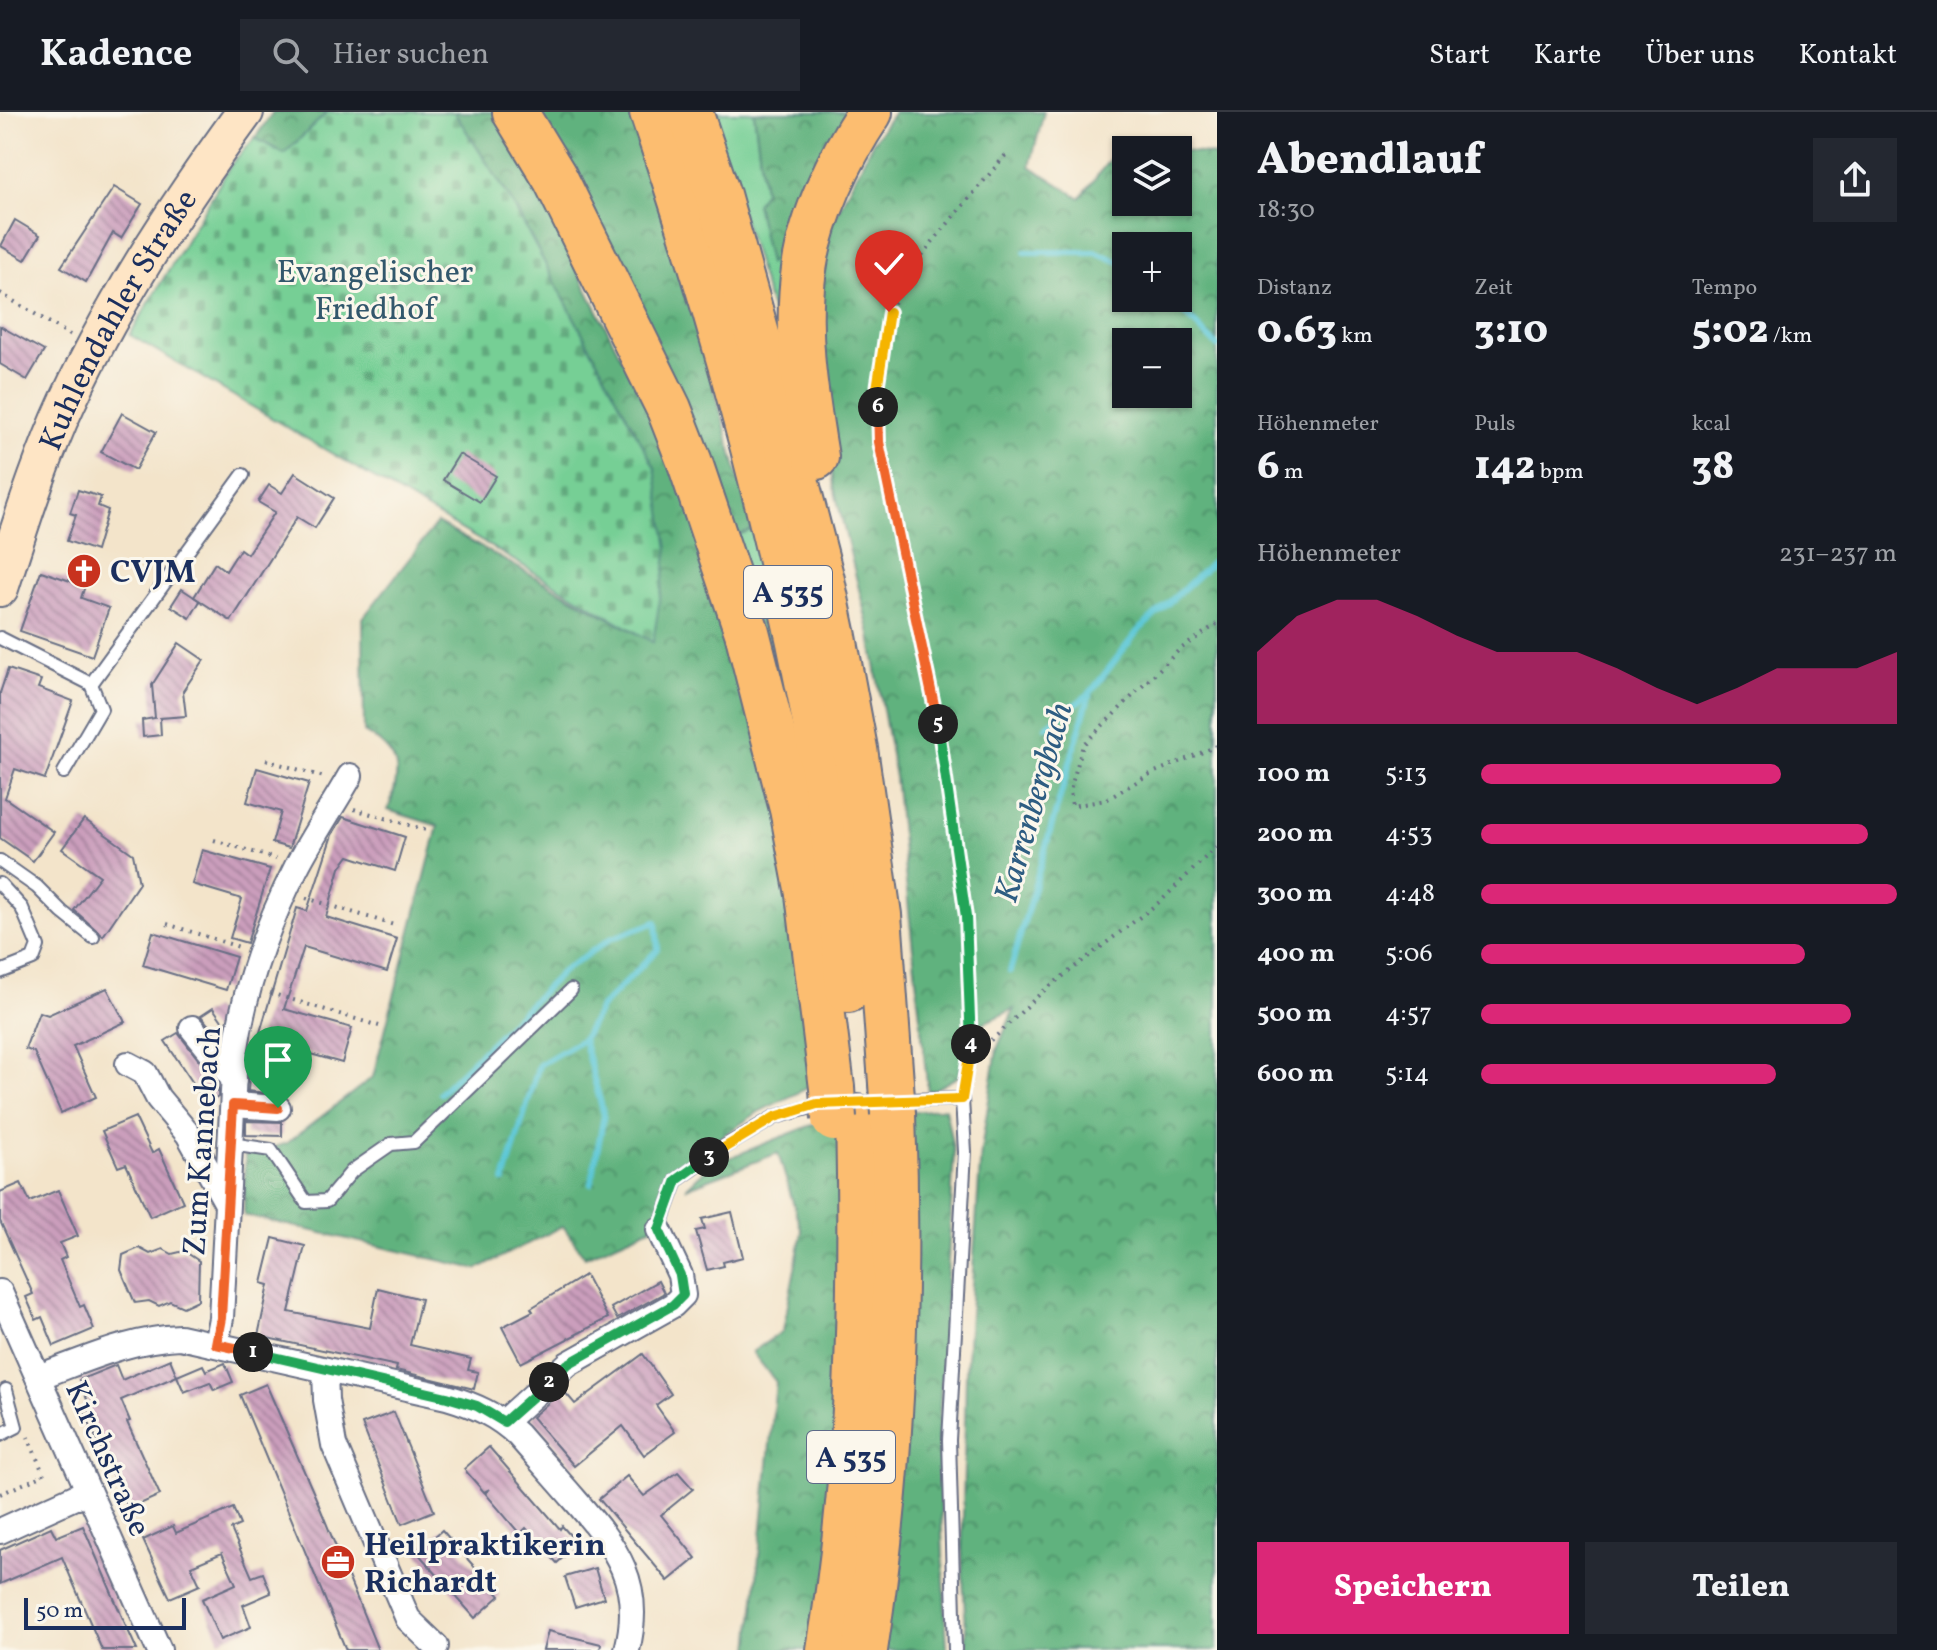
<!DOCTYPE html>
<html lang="de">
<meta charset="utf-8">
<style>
:root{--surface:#171b24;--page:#242831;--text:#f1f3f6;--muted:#9ea1a6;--line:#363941;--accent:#db2777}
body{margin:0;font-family:Vollkorn,serif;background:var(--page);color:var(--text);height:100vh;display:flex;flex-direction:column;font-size:30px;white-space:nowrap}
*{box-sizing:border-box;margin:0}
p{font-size:26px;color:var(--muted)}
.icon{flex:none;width:44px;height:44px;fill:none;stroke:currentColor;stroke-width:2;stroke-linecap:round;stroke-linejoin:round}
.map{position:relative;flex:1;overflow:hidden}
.drawer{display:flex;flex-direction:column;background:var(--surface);width:720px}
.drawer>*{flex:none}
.controls{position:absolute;left:1112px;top:24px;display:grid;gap:16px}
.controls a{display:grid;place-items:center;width:80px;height:80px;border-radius:0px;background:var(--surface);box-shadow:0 2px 6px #0004;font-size:40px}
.scale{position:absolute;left:24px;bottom:20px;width:162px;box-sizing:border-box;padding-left:8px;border:4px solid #1b2f5e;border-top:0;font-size:22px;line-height:28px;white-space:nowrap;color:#1b2f5e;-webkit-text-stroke:6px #fbf7ec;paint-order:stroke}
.pin{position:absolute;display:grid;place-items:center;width:68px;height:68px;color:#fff;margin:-82px -34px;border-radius:50% 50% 50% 0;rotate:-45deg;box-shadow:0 0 8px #0007}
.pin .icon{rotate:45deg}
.km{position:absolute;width:40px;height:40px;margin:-20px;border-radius:50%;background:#222;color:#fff;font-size:22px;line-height:40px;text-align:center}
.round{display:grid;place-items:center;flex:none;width:84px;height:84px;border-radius:0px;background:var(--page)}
.summary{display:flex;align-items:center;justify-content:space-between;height:136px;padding:0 40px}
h1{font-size:44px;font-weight:800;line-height:60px}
.metrics{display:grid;grid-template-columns:repeat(3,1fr);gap:12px;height:136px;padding:8px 40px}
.metrics div{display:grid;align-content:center}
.metrics b{font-size:40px;font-weight:800}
.metrics small{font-size:22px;font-weight:400}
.metrics p{font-size:22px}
.chart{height:224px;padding:16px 40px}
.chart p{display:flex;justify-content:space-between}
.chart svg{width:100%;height:144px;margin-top:8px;fill:var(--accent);opacity:.7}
.cta{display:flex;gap:16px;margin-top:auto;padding:16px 40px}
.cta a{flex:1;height:92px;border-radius:0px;background:var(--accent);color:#fff;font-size:32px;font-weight:800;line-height:92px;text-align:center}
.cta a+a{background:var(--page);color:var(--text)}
ul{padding:0 40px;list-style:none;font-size:26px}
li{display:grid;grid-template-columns:128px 96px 1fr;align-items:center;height:60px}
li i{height:20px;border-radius:10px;background:var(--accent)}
header{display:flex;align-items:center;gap:48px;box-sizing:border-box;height:112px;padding:0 40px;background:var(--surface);border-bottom:2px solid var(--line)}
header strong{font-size:38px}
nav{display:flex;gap:44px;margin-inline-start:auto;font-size:28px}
.search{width:560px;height:72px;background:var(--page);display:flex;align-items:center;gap:20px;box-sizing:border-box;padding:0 28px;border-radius:0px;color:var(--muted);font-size:30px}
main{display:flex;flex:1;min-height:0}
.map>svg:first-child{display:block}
.green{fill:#76cf95;stroke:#487f7a;stroke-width:2}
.forest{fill:url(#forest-crowns);stroke:#3e706e;stroke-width:2;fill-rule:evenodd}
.cemetery{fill:url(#cemetery-stones);stroke:#487f7a;stroke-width:2}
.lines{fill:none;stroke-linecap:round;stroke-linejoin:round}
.stream{stroke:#5cc7d7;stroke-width:6}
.building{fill:url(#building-back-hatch)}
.lane-casing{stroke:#676e84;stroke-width:16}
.street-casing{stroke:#676e84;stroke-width:28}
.secondary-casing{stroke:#676e84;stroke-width:40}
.highway-casing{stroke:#676e84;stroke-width:48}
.path{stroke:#676e84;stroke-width:4;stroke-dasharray:2 6;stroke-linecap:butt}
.lane{stroke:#fff;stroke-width:12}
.street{stroke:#fff;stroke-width:24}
.secondary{stroke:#fee5c5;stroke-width:36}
.highway{stroke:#fcbd6f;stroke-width:44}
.highway-bridge-casing{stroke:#676e84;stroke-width:48;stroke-linecap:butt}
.highway-bridge{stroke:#fcbd6f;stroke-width:44}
.split-1-casing{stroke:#fff;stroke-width:16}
.split-2-casing{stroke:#fff;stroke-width:16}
.split-3-casing{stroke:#fff;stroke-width:16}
.split-4-casing{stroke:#fff;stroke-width:16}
.split-5-casing{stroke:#fff;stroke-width:16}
.split-6-casing{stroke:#fff;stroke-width:16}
.split-7-casing{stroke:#fff;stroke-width:16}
.split-1{stroke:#f0652b;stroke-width:10}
.split-2{stroke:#22a559;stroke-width:10}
.split-3{stroke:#22a559;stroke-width:10}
.split-4{stroke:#f5b400;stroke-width:10}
.split-5{stroke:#22a559;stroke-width:10}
.split-6{stroke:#f0652b;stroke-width:10}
.split-7{stroke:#f5b400;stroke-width:10}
.labels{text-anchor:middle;stroke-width:6;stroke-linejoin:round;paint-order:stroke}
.shield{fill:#fbf7ec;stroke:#5e6b89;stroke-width:2}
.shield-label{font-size:30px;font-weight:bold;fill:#1b2f5e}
.park-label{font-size:32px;fill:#32576c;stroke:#fbf7ec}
.street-label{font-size:32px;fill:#1b2f5e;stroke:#fbf7ec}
.poi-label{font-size:32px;font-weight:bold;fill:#1b2f5e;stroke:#fbf7ec;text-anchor:start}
.water-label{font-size:34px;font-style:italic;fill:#2e5d82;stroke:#fbf7ec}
</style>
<header>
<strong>Kadence</strong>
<div class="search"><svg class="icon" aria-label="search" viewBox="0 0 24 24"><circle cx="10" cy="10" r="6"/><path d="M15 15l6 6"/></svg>Hier suchen</div>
<nav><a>Start</a><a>Karte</a><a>Über uns</a><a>Kontakt</a></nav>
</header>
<main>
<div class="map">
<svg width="1217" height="1538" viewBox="0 0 1217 1538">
<defs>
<pattern id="forest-crowns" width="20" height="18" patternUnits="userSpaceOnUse" patternTransform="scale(2)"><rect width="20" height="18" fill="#60b27e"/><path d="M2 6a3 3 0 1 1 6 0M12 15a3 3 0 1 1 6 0" fill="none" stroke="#4e916a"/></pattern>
<pattern id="cemetery-stones" width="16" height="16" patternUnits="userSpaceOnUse" patternTransform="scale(2)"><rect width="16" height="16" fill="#76cf95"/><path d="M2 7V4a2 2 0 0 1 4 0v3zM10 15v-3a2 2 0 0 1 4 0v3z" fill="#60a87d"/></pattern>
<pattern id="building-back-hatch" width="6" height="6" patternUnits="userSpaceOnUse" patternTransform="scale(2)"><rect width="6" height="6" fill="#cb9ebc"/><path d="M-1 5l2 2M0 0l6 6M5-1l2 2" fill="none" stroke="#a4819c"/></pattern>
</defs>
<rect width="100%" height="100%" fill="#fbf7ec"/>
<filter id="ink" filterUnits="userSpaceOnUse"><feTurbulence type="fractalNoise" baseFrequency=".0125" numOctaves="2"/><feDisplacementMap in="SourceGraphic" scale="16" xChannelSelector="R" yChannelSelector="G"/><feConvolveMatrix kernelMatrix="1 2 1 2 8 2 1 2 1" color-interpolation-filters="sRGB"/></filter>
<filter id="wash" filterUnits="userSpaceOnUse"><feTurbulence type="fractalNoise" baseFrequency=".006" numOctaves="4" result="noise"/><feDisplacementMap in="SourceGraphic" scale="32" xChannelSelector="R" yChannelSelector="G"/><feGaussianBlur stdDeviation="1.8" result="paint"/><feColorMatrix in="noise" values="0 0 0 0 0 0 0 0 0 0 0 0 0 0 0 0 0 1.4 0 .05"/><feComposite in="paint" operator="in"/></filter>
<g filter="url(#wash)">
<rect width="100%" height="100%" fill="#f3e4ca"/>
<g class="green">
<polygon points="710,0 754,0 764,79 769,151 786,137 787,248"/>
<polygon points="752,418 797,625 728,426"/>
</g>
<g class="forest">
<polygon points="273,0 328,0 284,42 255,26"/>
<path d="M454,0H497L677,355L780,700L818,971L760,999L679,1053L664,1085L657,1113L585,1145L563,1114L477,1157L244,1103L245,1044L287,1031L373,965L438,714L388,698C402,660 402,641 364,620L363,506L437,411L653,530L655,356L509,85Z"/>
<path d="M530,0H631C677,138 716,278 752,418L728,426Z"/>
<polygon points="754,0 852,0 786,137 769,151 756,92 764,79"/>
<path d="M894,0H1044L1030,54L1080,86L1123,30L1177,38H1126V90H1178V38L1214,43L1217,50V1538H967L962,1447L966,1261L981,1038L997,937L1014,897L970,917L959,964L928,981L895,665L869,518L834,375L815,216L831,112L873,30ZM1126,134H1178V186H1126ZM1126,230H1178V282H1126Z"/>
<polygon points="945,996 954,1041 938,1327 947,1538 750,1538 776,1270 752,1240 783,1219 802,1120 778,1041 686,1076 709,1054 814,1012"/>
</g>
<polygon class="cemetery" points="328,0 454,0 509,85 655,356 668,437 653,530 130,223 232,51 255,26 284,42"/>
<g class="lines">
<g class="stream">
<polyline points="1025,140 1096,140 1126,153"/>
<polyline points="1170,186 1217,234"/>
<polyline points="1046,615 1090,581"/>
<polyline points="1010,859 1090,581 1137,520 1217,446"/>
<polyline points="440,981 563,859 610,827 656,810 658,837 600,896 583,927 604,1003 591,1072"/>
<polyline points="504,1069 539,953 583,927"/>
</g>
</g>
<g id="blocks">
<g class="building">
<polygon points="114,75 142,92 121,126 113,121 86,170 61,155"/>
<polygon points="15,108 40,123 25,148 1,134"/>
<polygon points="0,214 44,239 27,268 0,252"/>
<polygon points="122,301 156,320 135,358 101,340"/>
<polygon points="459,342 496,364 480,390 443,368"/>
<polygon points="295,361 334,386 315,416 297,405 231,509 194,485 215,451 226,459 240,437 247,442 275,400 258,390 269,373 282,381"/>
<polygon points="78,378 101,385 98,394 108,398 96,439 67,429 76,403 70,401"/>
<polygon points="41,459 85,474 81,486 109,496 92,544 20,519"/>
<polygon points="182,477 200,489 190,506 171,494"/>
<polygon points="179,531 204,548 183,579 186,604 160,606 161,623 143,625 142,608 155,606 152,573"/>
<polygon points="8,557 41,568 38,576 73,589 45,667 15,657 5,686 54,720 33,749 0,726 0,581"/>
<polygon points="257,656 309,671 289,736 272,731 281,700 247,690"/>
<polygon points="343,705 405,725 395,759 349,744 340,756 326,805 397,827 387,860 304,835 284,897 352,916 342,951 258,927 297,796 307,799 332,723"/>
<polygon points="84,707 133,742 139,771 103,824 74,798 100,764 62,737"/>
<polygon points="202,738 270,757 247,831 230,826 242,787 192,772"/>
<polygon points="153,820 236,845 226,878 143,853"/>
<polygon points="107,876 125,910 73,934 96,985 61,1001 34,940 25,937 39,900 48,903"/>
<polygon points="213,896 225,913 223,924 219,926 201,904"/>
<polygon points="178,921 218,973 218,985 207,992 165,929"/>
<polygon points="249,965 285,967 284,983 248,979"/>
<polygon points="135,1005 152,1041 159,1037 183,1090 150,1105 126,1052 118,1055 102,1019"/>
<polygon points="246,1009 282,1010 282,1024 246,1023"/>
<polygon points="21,1071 30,1090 58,1078 78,1124 60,1131 66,1145 60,1148 80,1195 84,1193 94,1217 54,1234 42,1205 36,1208 26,1185 33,1182 0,1109 0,1080"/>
<polygon points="732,1100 743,1145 723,1150 724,1154 707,1158 696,1119 705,1117 702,1107"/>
<polygon points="273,1126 305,1134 289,1200 370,1216 378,1176 421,1187 410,1233 471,1247 468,1258 478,1260 474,1277 396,1258 397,1254 258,1224 269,1173 262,1171"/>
<polygon points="139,1136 150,1142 163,1137 172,1142 184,1139 199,1149 198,1188 183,1195 170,1189 159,1194 149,1189 135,1191 121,1158 123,1143"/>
<polygon points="585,1163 608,1206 521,1251 502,1215 533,1199 531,1196"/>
<polygon points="658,1169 664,1181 617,1207 611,1196"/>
<polygon points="643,1242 671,1282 656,1293 675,1320 644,1343 623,1314 574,1354 532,1305 563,1278 575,1292"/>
<polygon points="170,1247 177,1264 121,1288 130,1309 127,1310 160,1383 129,1397 84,1300 91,1297 79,1268 116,1253 122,1268"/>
<polygon points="225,1251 233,1270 214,1278 210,1270 184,1280 177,1264 203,1253 206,1259"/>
<polygon points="266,1272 318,1391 378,1538 346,1538 240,1283"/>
<polygon points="394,1300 434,1399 402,1412 362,1312"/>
<polygon points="489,1335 560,1417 562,1414 578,1432 557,1451 526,1416 520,1422 485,1381 490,1377 484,1380 464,1357"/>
<polygon points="678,1360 693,1377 661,1403 696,1446 668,1469 599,1387 627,1364 644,1384"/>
<polygon points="233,1396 240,1413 231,1417 252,1465 263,1461 271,1481 243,1493 251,1515 220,1528 202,1487 236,1472 222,1441 191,1454 200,1473 170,1486 143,1428 173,1414 176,1421"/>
<polygon points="83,1414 123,1507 137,1538 102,1538 62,1445 0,1472 0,1438 51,1415 56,1425"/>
<polygon points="442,1418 500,1484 475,1506 417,1440"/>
<polygon points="595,1456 604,1486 575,1495 565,1465"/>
<polygon points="548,1519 601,1532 600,1538 543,1538"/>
</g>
</g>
</g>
<g filter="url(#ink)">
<use href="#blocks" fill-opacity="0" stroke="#676e84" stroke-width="2"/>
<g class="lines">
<g class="lane-casing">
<g id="lane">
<polyline points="0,526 91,572 243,363"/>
<polyline points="64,660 101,597 91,572"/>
<polyline points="0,749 37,775 62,800 93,825"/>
<polyline points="0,772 22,796 38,834 33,847 0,860"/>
<polyline points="900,988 962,987 965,1040 949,1328 955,1538"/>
<polyline points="231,1032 271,1038 306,1090 327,1089 352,1059 391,1032 414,1030 571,878"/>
<polyline points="659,1118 677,1068 724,1035 775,1005 826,991"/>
<polyline points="0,1323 16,1315 6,1278"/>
</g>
</g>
<g class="street-casing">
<g id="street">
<polyline points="192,916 234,968"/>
<polyline points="128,952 145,961 158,986 188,1022 226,1090"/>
<polyline points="233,993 278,996"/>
<polyline points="0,1180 159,1538"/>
<path d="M216,1232L221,1206L235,942C244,876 267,813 297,754C313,723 333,694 350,664"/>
<polyline points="325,1258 326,1288 334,1333 408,1507 436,1534"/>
<path d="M38,1265C85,1248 129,1227 180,1225L447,1285C474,1293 497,1303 518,1323C537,1345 556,1366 575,1388C617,1436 644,1472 627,1538"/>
<polyline points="504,1310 568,1252 673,1193 683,1183 680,1163 659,1118"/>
<polyline points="0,1419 88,1379"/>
</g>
</g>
<g class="secondary-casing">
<g id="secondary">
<path id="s1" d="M0,476C18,420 36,363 59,309C107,199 175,96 245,0"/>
</g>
</g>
<g class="highway-casing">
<g id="highway">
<polyline points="515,0 555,66 669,297 690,351 747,520 792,697 808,782 832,976"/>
<path d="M652,0C722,208 781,421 820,637C834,716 842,798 848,878"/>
<polyline points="690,0 718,83 774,283 822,468 834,525 855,637 879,803 891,971"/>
<path d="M816,345C806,284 795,219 804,157C812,103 840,45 870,0"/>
<path d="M829,1538C859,1362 862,1183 858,1005"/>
<path d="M865,1538C892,1361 900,1181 893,1002"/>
</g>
</g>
<g class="path">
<polyline points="0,181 70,223"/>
<polyline points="1217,512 1179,538 1083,633 1070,679 1072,694 1106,688 1148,663 1217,634"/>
<polyline points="266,648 324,665"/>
<polyline points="354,697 426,718"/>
<polyline points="214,728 276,747"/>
<polyline points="306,786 394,813"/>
<polyline points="167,812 239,835"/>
<polyline points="270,881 379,914"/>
<polyline points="971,941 966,805 935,593 879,330 877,277 889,200 924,140 1009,39"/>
<polyline points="965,973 971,941 995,925 1041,881 1162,788 1217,734"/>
<polyline points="0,1382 44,1363 28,1325"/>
</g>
<use href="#lane" class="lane"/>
<use href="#street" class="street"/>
<use href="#secondary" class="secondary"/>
<use href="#highway" class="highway"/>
<g class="highway-bridge-casing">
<g id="highway-bridge">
<polyline points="891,971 893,1002"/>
<polyline points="832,976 834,1007"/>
</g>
</g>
<use href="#highway-bridge" class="highway-bridge"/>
</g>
</g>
<g class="lines" filter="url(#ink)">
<g class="split-1-casing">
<polyline id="split-1" points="253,1240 216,1232 221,1206 233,993 278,996"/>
</g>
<g class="split-2-casing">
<polyline id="split-2" points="253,1240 447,1285 477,1294 504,1310 549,1270"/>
</g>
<g class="split-3-casing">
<polyline id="split-3" points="549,1270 568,1252 673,1193 683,1183 680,1163 659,1118 677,1068 709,1045"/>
</g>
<g class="split-4-casing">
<polyline id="split-4" points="709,1045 775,1005 817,992 962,987 971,932"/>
</g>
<g class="split-5-casing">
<polyline id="split-5" points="938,612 966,805 971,932"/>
</g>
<g class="split-6-casing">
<polyline id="split-6" points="878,295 879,330 938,612"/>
</g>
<g class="split-7-casing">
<polyline id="split-7" points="878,295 877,277 889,200"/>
</g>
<use href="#split-1" class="split-1"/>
<use href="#split-2" class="split-2"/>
<use href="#split-3" class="split-3"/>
<use href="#split-4" class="split-4"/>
<use href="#split-5" class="split-5"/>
<use href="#split-6" class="split-6"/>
<use href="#split-7" class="split-7"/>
</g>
<defs>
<g id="church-disc" transform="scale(1.8)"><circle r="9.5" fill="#c8321e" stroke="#fbf7ec"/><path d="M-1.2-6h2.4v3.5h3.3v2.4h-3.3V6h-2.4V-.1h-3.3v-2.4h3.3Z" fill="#fff"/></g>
<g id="office-disc" transform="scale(1.8)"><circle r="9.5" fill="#c8321e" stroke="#fbf7ec"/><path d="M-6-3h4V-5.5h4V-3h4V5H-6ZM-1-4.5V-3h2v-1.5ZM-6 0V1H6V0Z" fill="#fff"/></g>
</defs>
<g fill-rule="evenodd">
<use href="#church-disc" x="84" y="459"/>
<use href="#office-disc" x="338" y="1450"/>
</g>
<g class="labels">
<g class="shield">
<rect x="744" y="454" width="88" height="52" rx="6"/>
<rect x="807" y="1319" width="88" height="52" rx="6"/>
</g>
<g class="shield-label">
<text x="788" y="490">A 535</text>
<text x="851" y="1355">A 535</text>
</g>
<g class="park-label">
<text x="375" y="170">Evangelischer<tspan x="375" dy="37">Friedhof</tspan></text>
</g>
<g class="street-label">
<text dy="11" stroke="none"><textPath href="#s1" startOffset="294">Kuhlendahler Straße</textPath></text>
<text transform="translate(201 1029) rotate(-86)" y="11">Zum Kannebach</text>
<text transform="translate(109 1346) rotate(66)" y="11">Kirchstraße</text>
</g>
<g class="poi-label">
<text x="110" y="470">CVJM</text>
<text x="364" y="1443">Heilpraktikerin<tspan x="364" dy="37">Richardt</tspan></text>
</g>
<g class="water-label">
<text transform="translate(1032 690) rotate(-74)" y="12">Karrenbergbach</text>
</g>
</g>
</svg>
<div class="controls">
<a><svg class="icon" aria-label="layers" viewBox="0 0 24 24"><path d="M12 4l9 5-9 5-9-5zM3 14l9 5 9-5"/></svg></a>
<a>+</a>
<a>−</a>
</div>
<div class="scale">50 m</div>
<div class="pin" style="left:278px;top:996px;background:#1e9e55"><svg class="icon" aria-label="arrive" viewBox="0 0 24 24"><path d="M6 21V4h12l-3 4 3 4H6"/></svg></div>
<div class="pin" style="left:889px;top:200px;background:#d93025"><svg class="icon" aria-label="check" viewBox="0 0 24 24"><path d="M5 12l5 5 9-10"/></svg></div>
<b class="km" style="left:253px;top:1240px">1</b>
<b class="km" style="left:549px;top:1270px">2</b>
<b class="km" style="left:709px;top:1045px">3</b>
<b class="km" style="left:971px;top:932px">4</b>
<b class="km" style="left:938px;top:612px">5</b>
<b class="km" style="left:878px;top:295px">6</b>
</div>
<section class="drawer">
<div class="summary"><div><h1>Abendlauf</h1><p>18:30</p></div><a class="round"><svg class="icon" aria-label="share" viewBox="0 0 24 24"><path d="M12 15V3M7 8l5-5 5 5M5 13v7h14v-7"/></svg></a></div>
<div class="metrics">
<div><p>Distanz</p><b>0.63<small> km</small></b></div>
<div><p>Zeit</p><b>3:10</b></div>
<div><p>Tempo</p><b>5:02<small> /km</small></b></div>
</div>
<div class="metrics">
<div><p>Höhenmeter</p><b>6<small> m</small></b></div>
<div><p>Puls</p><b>142<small> bpm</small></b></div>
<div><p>kcal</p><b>38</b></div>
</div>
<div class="chart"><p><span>Höhenmeter</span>231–237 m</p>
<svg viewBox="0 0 160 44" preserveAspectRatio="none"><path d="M0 44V22L10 11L20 6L30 6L40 11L50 17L60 22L70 22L80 22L90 27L100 33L110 38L120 33L130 27L140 27L150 27L160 22V44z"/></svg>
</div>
<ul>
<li><b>100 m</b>5:13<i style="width:72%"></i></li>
<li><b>200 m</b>4:53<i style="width:93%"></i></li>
<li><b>300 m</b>4:48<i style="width:100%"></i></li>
<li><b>400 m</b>5:06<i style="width:78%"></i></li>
<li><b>500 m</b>4:57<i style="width:89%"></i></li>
<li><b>600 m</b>5:14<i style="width:71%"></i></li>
</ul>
<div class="cta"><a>Speichern</a><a>Teilen</a></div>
</section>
</main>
